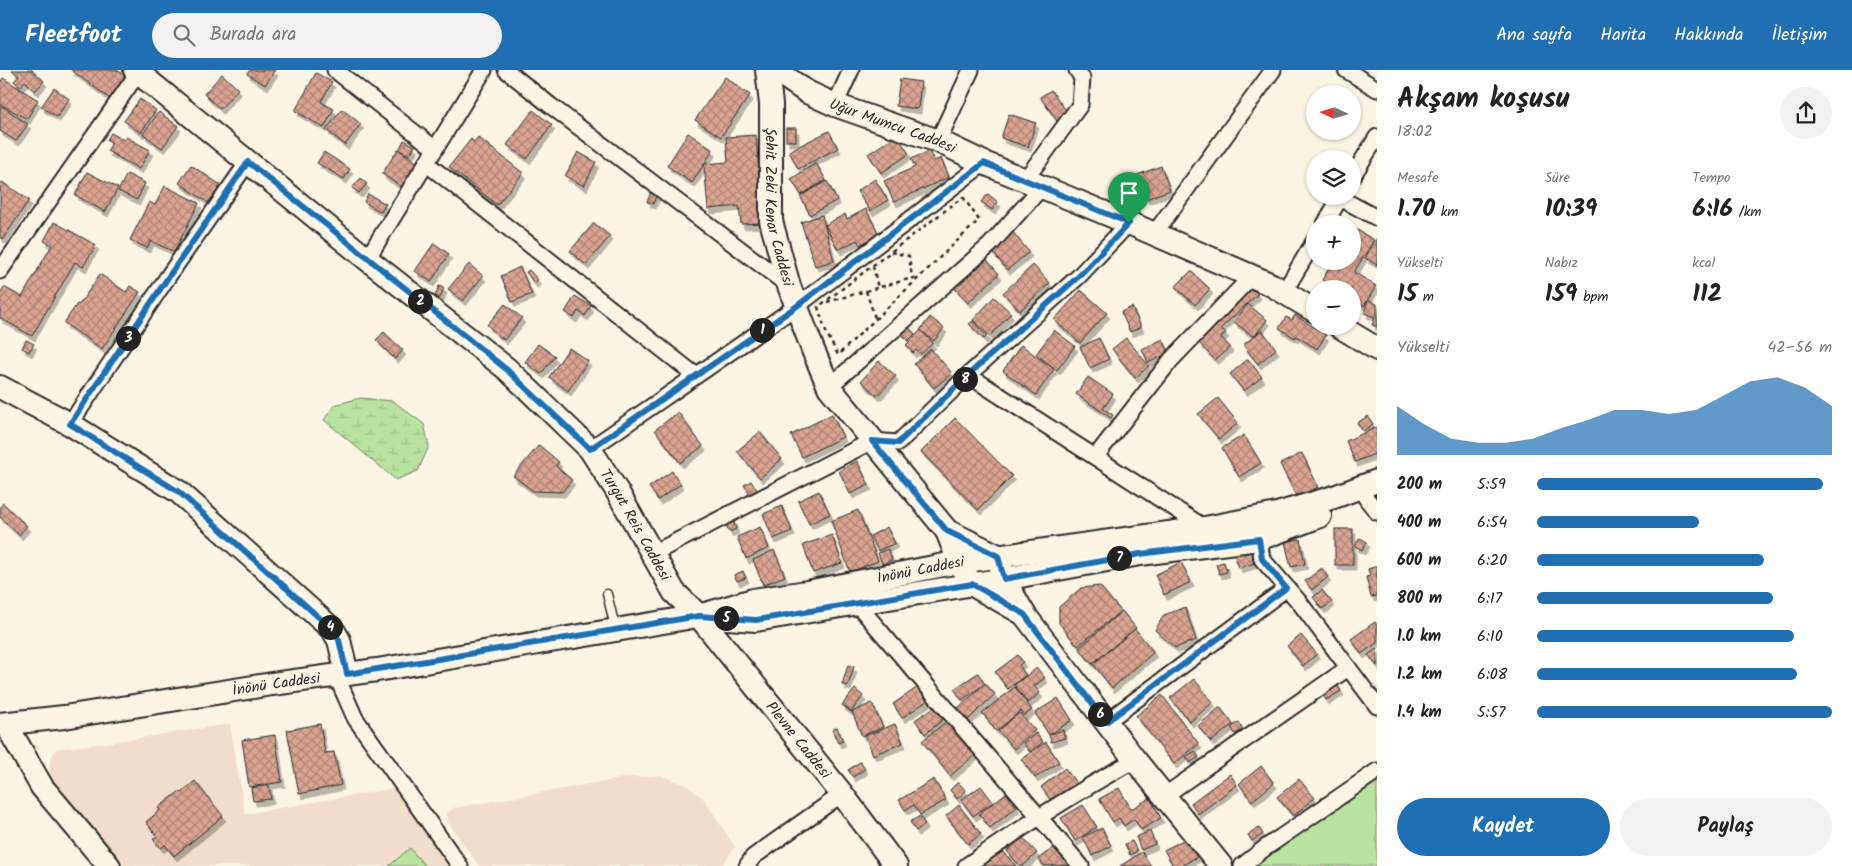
<!DOCTYPE html>
<html lang="tr">
<meta charset="utf-8">
<style>
:root{--surface:#fff;--page:#f2f2f2;--text:#222;--muted:#767676;--accent:#1f6fb2}
body{margin:0;font-family:Kalam,sans-serif;background:var(--page);color:var(--text);height:100vh;display:flex;flex-direction:column;font-size:19px;white-space:nowrap}
*{box-sizing:border-box;margin:0}
p{font-size:16px;color:var(--muted)}
.icon{flex:none;width:28px;height:28px;fill:none;stroke:currentColor;stroke-width:2;stroke-linecap:round;stroke-linejoin:round}
.map{position:relative;flex:1;overflow:hidden}
.sheet{display:flex;flex-direction:column;background:var(--surface);width:475px}
.sheet>*{flex:none}
.needle{width:32px;rotate:274deg}
.buttons{position:absolute;left:1306px;top:15px;display:grid;gap:10px}
.buttons a{display:grid;place-items:center;width:55px;height:55px;border-radius:50%;background:var(--surface);box-shadow:0 1px 4px #0004;font-size:25px}
.pin{position:absolute;display:grid;place-items:center;width:42px;height:42px;color:#fff;margin:-51px -21px;border-radius:50% 50% 50% 0;rotate:-45deg;box-shadow:0 0 5px #0007}
.pin .icon{rotate:45deg}
.km{position:absolute;width:25px;height:25px;margin:-12px;border-radius:50%;background:#222;color:#fff;font-size:14px;line-height:25px;text-align:center}
.round{display:grid;place-items:center;flex:none;width:52px;height:52px;border-radius:26px;background:var(--page)}
.headline{display:flex;align-items:center;justify-content:space-between;height:85px;padding:0 20px}
h1{font-size:28px;font-weight:800;line-height:38px}
.figures{display:grid;grid-template-columns:repeat(3,1fr);gap:8px;height:85px;padding:5px 20px}
.figures div{display:grid;align-content:center}
.figures b{font-size:25px;font-weight:800}
.figures small{font-size:14px;font-weight:400}
.figures p{font-size:14px}
.chart{height:140px;padding:10px 20px}
.chart p{display:flex;justify-content:space-between}
.chart svg{width:100%;height:90px;margin-top:5px;fill:var(--accent);opacity:.7}
.button{display:flex;gap:10px;margin-top:auto;padding:10px 20px}
.button a{flex:1;height:58px;border-radius:30px;background:var(--accent);color:#fff;font-size:20px;font-weight:800;line-height:58px;text-align:center}
.button a+a{background:var(--page);color:var(--text)}
ul{padding:0 20px;list-style:none;font-size:16px}
li{display:grid;grid-template-columns:80px 60px 1fr;align-items:center;height:38px}
li i{height:12px;border-radius:6px;background:var(--accent)}
header{display:flex;align-items:center;gap:30px;box-sizing:border-box;height:70px;padding:0 25px;background:var(--accent);color:#fff}
header strong{font-size:24px}
nav{display:flex;gap:28px;margin-inline-start:auto;font-size:18px}
.search{width:350px;height:45px;background:var(--page);display:flex;align-items:center;gap:12px;box-sizing:border-box;padding:0 18px;border-radius:28px;color:var(--muted);font-size:19px}
main{display:flex;flex:1;min-height:0}
.map>svg:first-child{display:block}
.built{fill:#f2ddcc}
.wetland{fill:url(#wetland-marsh);stroke:#728766}
.park{fill:#b9e3a0;stroke:#728766}
.building{fill:url(#building-cross-hatch);stroke:#2b2b2b;filter:url(#shadow)}
.lines{fill:none;stroke-linecap:round;stroke-linejoin:round}
.lane-casing{stroke:#2b2b2b;stroke-width:11}
.street-casing{stroke:#2b2b2b;stroke-width:19}
.secondary-casing{stroke:#2b2b2b;stroke-width:26}
.path{stroke:#2b2b2b;stroke-width:2.5;stroke-dasharray:4 4;stroke-linecap:butt}
.lane{stroke:#fcf5e5;stroke-width:8}
.street{stroke:#fcf5e5;stroke-width:15}
.secondary{stroke:#fcf5e5;stroke-width:22}
.route-casing{stroke:#fff;stroke-width:10}
.route{stroke:#1f6fb2;stroke-width:6}
.labels{text-anchor:middle;stroke-width:4;stroke-linejoin:round;paint-order:stroke}
.street-label{font-size:15px;fill:#2b2b2b;stroke:#fcf5e5}
</style>
<header>
<strong>Fleetfoot</strong>
<div class="search"><svg class="icon" aria-label="search" viewBox="0 0 24 24"><circle cx="10" cy="10" r="6"/><path d="M15 15l6 6"/></svg>Burada ara</div>
<nav><a>Ana sayfa</a><a>Harita</a><a>Hakkında</a><a>İletişim</a></nav>
</header>
<main>
<div class="map">
<svg width="1377" height="796" viewBox="0 0 1377 796">
<defs>
<pattern id="wetland-marsh" width="20" height="14" patternUnits="userSpaceOnUse" patternTransform="scale(1.25)"><rect width="20" height="14" fill="#b9e3a0"/><path d="M1 5h8M5 5V1M11 12h8M15 12V8" fill="none" stroke="#9fc38a"/></pattern>
<pattern id="building-cross-hatch" width="8" height="8" patternUnits="userSpaceOnUse" patternTransform="scale(1.25)"><rect width="8" height="8" fill="#daa490"/><path d="M0 0l8 8M0 8l8-8" fill="none" stroke="#b18676"/></pattern>
<filter id="shadow"><feDropShadow dx="3" dy="5" stdDeviation="0" flood-color="#0004"/></filter>
</defs>
<rect width="100%" height="100%" fill="#fcf5e5"/>
<filter id="ink" filterUnits="userSpaceOnUse"><feTurbulence type="fractalNoise" baseFrequency=".02" numOctaves="2"/><feDisplacementMap in="SourceGraphic" scale="10" xChannelSelector="R" yChannelSelector="G"/><feConvolveMatrix kernelMatrix="1 2 1 2 8 2 1 2 1" color-interpolation-filters="sRGB"/></filter>
<g filter="url(#ink)">
<g class="built">
<polygon points="230,654 245,744 395,718 450,796 125,796 49,707 50,690 56,679 113,672"/>
<polygon points="660,705 686,715 704,729 735,777 722,796 479,796 447,751 446,744 453,738 624,708"/>
</g>
<polygon class="wetland" points="360,328 393,331 424,354 429,376 418,401 396,410 324,350 334,335"/>
<g class="park">
<polygon points="1377,712 1377,796 1252,796"/>
<polygon points="410,778 425,796 389,796"/>
</g>
<g class="building">
<polygon points="12,0 32,0 44,11 35,21 25,11 20,17 14,11 19,6"/>
<polygon points="71,0 117,0 126,6 110,29"/>
<polygon points="250,0 275,0 265,15 247,4"/>
<polygon points="316,3 332,12 321,32 334,39 324,58 295,41"/>
<polygon points="222,4 238,19 220,39 204,24"/>
<polygon points="725,7 750,25 721,67 695,50"/>
<polygon points="3,8 38,30 27,49 0,34 0,13"/>
<polygon points="900,9 921,12 918,39 896,36"/>
<polygon points="54,18 69,29 57,47 41,37"/>
<polygon points="1051,20 1068,43 1057,51 1040,27"/>
<polygon points="140,29 156,40 141,63 124,51"/>
<polygon points="0,35 28,54 16,71 0,61"/>
<polygon points="342,39 361,54 345,75 326,60"/>
<polygon points="533,40 552,55 527,89 507,75"/>
<polygon points="159,42 178,56 162,78 143,64"/>
<polygon points="1009,44 1036,53 1028,77 1001,68"/>
<rect x="786" y="58" width="10" height="13"/>
<polygon points="829,61 838,78 798,99 789,81"/>
<polygon points="111,63 124,70 126,67 150,80 139,99 107,81 112,73 107,70"/>
<polygon points="688,63 713,80 692,113 667,96"/>
<polygon points="756,65 763,153 741,154 739,136 708,139 704,94 728,92 726,67"/>
<polygon points="897,65 909,84 881,103 868,84"/>
<polygon points="478,67 523,103 497,135 449,97 471,69 474,72"/>
<polygon points="404,70 415,76 410,85 399,80"/>
<polygon points="398,79 418,93 402,117 382,104"/>
<polygon points="929,81 934,91 941,88 949,107 894,132 884,111 915,97 911,89"/>
<polygon points="324,82 350,99 344,109 317,93"/>
<polygon points="578,82 596,92 584,116 565,106"/>
<polygon points="816,93 826,110 801,125 791,109"/>
<polygon points="191,95 222,116 210,134 179,113"/>
<polygon points="1161,96 1170,120 1146,129 1137,105"/>
<polygon points="87,102 118,118 105,142 75,125"/>
<polygon points="127,104 145,113 137,130 118,121"/>
<polygon points="361,108 367,114 359,123 352,118"/>
<polygon points="875,109 888,130 870,141 857,121"/>
<polygon points="827,111 837,130 810,145 800,126"/>
<polygon points="2,112 29,130 3,169 0,167 0,115"/>
<polygon points="165,116 199,133 174,182 151,171 147,178 130,170 149,132 155,135"/>
<polygon points="651,122 657,124 653,134 647,132"/>
<polygon points="368,124 386,134 381,142 364,132"/>
<polygon points="988,124 998,132 992,140 981,132"/>
<polygon points="866,139 879,164 860,175 857,170 838,180 825,155 845,144 847,149"/>
<polygon points="822,145 834,191 815,196 801,152"/>
<polygon points="54,152 96,175 83,197 75,192 32,266 0,248 0,223 4,217 22,227 52,175 44,171"/>
<polygon points="594,153 610,166 586,195 570,181"/>
<polygon points="1354,158 1374,170 1354,202 1376,216 1364,236 1352,228 1352,219 1337,219 1322,210 1333,191 1352,191"/>
<polygon points="1012,161 1029,182 1007,200 990,179"/>
<polygon points="1377,168 1377,195 1365,188"/>
<polygon points="434,173 449,184 431,212 415,201"/>
<polygon points="983,185 999,204 968,233 952,215"/>
<polygon points="469,194 483,206 463,231 448,219"/>
<polygon points="1033,195 1050,213 1020,241 1003,223"/>
<polygon points="520,197 532,224 512,232 501,206"/>
<polygon points="529,200 538,210 534,213 526,202"/>
<polygon points="1191,201 1210,219 1195,235 1175,217"/>
<polygon points="100,204 126,222 130,216 140,222 102,279 64,253 77,234 79,235"/>
<polygon points="439,216 444,218 440,228 435,226"/>
<polygon points="1250,216 1258,224 1221,258 1226,263 1221,267 1230,277 1215,290 1199,273 1205,268 1199,261"/>
<polygon points="1081,220 1107,243 1080,273 1054,250"/>
<polygon points="575,226 591,236 585,246 578,241 574,248 565,242"/>
<polygon points="994,227 1011,243 990,266 973,250"/>
<polygon points="1368,230 1377,234 1377,257 1372,255 1375,247 1364,243"/>
<polygon points="505,234 522,248 504,270 487,255"/>
<polygon points="1248,234 1267,250 1254,267 1234,252"/>
<polygon points="1132,237 1141,257 1130,262 1121,242"/>
<polygon points="1295,245 1326,265 1317,279 1296,266 1295,268 1279,258 1286,247 1292,250"/>
<polygon points="930,247 944,258 934,271 920,260"/>
<polygon points="973,251 987,266 984,269 969,254"/>
<polygon points="907,255 915,264 908,271 900,262"/>
<polygon points="921,260 933,273 921,284 916,280 913,283 906,275"/>
<polygon points="1054,260 1075,276 1057,300 1036,284"/>
<polygon points="1262,260 1276,279 1258,294 1243,275"/>
<polygon points="384,262 403,280 395,289 376,270"/>
<polygon points="1099,268 1109,289 1090,298 1080,277"/>
<polygon points="1126,268 1149,296 1135,308 1112,279"/>
<polygon points="1163,269 1169,283 1148,293 1142,279"/>
<polygon points="26,270 34,274 29,282 22,278"/>
<polygon points="538,274 555,286 541,304 525,292"/>
<polygon points="1021,275 1054,299 1036,325 1003,301"/>
<polygon points="569,278 588,291 568,321 549,307"/>
<polygon points="931,279 952,303 934,318 914,294"/>
<polygon points="1248,289 1262,307 1244,321 1230,304"/>
<polygon points="879,291 896,306 877,326 861,311"/>
<polygon points="1088,307 1113,324 1103,339 1113,345 1111,348 1076,324"/>
<polygon points="1218,328 1238,353 1219,369 1198,344"/>
<polygon points="678,342 703,376 680,393 655,360"/>
<polygon points="832,344 843,367 802,387 791,365"/>
<polygon points="1368,346 1373,354 1363,361 1357,353"/>
<polygon points="955,348 1012,406 978,440 921,382"/>
<polygon points="1377,357 1377,383 1355,392 1346,371"/>
<polygon points="760,362 782,389 760,408 737,381"/>
<polygon points="1244,365 1261,393 1239,407 1222,378"/>
<polygon points="539,375 559,392 556,396 572,410 562,422 533,421 513,406"/>
<polygon points="1302,383 1318,417 1297,428 1280,394"/>
<polygon points="857,391 869,415 850,424 839,401"/>
<polygon points="672,401 681,414 658,430 649,417"/>
<polygon points="751,411 757,420 750,424 744,415"/>
<polygon points="819,421 830,444 809,454 798,431"/>
<polygon points="3,433 27,456 19,465 0,447 0,437"/>
<polygon points="782,436 792,461 773,469 763,444"/>
<polygon points="858,440 878,491 850,502 831,451"/>
<polygon points="733,449 736,459 729,462 725,452"/>
<polygon points="760,457 769,478 746,489 737,467"/>
<polygon points="887,457 895,473 878,481 870,466"/>
<rect x="1335" y="459" width="18" height="36"/>
<polygon points="832,465 842,493 813,503 803,475"/>
<polygon points="1360,468 1367,472 1362,480 1355,476"/>
<polygon points="1300,469 1305,494 1291,497 1285,472"/>
<polygon points="1249,476 1255,493 1239,498 1233,481"/>
<polygon points="888,479 892,490 882,494 878,483"/>
<polygon points="774,480 785,506 763,515 753,490"/>
<polygon points="1181,492 1191,512 1164,525 1155,505"/>
<polygon points="1224,492 1227,502 1219,504 1216,494"/>
<polygon points="1377,496 1377,526 1371,527 1366,507 1370,506 1368,499"/>
<polygon points="1322,498 1328,507 1312,520 1305,511"/>
<polygon points="743,501 746,508 737,511 734,505"/>
<polygon points="1100,516 1121,541 1078,576 1059,553 1059,537 1081,518"/>
<polygon points="1322,520 1332,532 1322,539 1313,527"/>
<polygon points="1185,537 1196,570 1175,578 1155,560 1164,545"/>
<polygon points="1122,541 1136,558 1092,594 1079,578"/>
<polygon points="1375,552 1377,555 1377,573 1361,584 1351,569"/>
<polygon points="1135,559 1154,582 1112,618 1093,594"/>
<polygon points="1301,565 1317,584 1303,596 1287,576"/>
<polygon points="1377,578 1377,596 1368,585"/>
<polygon points="1018,585 1023,592 1019,595 1026,605 1008,619 995,602"/>
<polygon points="848,595 854,597 848,616 842,615"/>
<polygon points="1037,598 1045,608 1034,616 1040,623 1028,633 1014,615"/>
<polygon points="978,603 985,614 962,630 954,619"/>
<polygon points="1194,609 1213,632 1190,652 1170,628"/>
<polygon points="985,613 995,624 968,650 957,639"/>
<polygon points="1337,614 1341,621 1326,630 1322,623"/>
<polygon points="918,617 927,631 902,648 893,634"/>
<polygon points="1015,617 1032,640 1024,646 1021,641 996,661 982,643"/>
<polygon points="855,619 863,626 851,642 842,635"/>
<polygon points="1162,625 1199,674 1174,694 1136,646"/>
<polygon points="1058,628 1072,650 1049,665 1035,643"/>
<polygon points="872,633 883,657 862,666 852,642"/>
<polygon points="934,637 943,650 925,664 915,650"/>
<polygon points="1220,637 1233,654 1211,672 1198,656"/>
<polygon points="1019,643 1035,660 1014,679 998,661"/>
<polygon points="947,651 975,685 950,706 922,671"/>
<polygon points="1239,652 1243,660 1235,664 1231,657"/>
<polygon points="320,654 325,683 334,682 341,715 299,724 287,660"/>
<polygon points="895,654 903,673 873,685 865,666"/>
<polygon points="837,657 843,671 838,673 832,660"/>
<polygon points="1063,660 1065,668 1051,672 1049,664"/>
<polygon points="1036,663 1043,672 1030,682 1023,673"/>
<polygon points="275,665 282,712 249,717 242,670"/>
<polygon points="1046,672 1059,692 1035,708 1021,689"/>
<polygon points="1195,681 1199,687 1190,693 1186,687"/>
<polygon points="860,692 865,699 853,707 848,700"/>
<polygon points="1261,696 1274,713 1252,731 1239,714"/>
<polygon points="1065,698 1080,718 1055,736 1041,717"/>
<polygon points="1230,704 1237,715 1198,744 1191,733"/>
<polygon points="934,709 946,730 920,745 914,735 905,740 899,730"/>
<polygon points="1299,709 1315,728 1293,746 1277,727"/>
<polygon points="195,711 223,746 174,786 165,775 161,778 153,769 157,766 146,752 160,740 158,738 180,721 181,723"/>
<polygon points="958,712 966,721 957,729 950,720"/>
<polygon points="269,715 271,729 253,731 251,718"/>
<polygon points="981,716 993,732 973,746 961,730"/>
<polygon points="1119,718 1131,739 1150,728 1161,748 1141,760 1134,749 1124,756 1119,748 1113,752 1099,729"/>
<polygon points="1006,723 1017,737 990,758 979,744"/>
<polygon points="959,735 981,764 968,774 946,746"/>
<polygon points="1083,735 1097,757 1075,771 1061,748"/>
<polygon points="920,746 925,754 916,761 910,752"/>
<polygon points="1102,758 1111,776 1092,786 1083,767"/>
<polygon points="1259,758 1263,764 1252,771 1248,765"/>
<polygon points="1150,761 1155,774 1141,780 1136,767"/>
<polygon points="1022,767 1037,783 1023,796 1020,796 1007,781"/>
<polygon points="1187,768 1197,787 1181,796 1173,796 1164,780"/>
<polygon points="1132,771 1137,781 1130,785 1125,774"/>
<polygon points="1057,775 1071,795 1044,796 1038,789"/>
<polygon points="1002,780 1016,796 984,796"/>
<polygon points="1142,782 1151,796 1120,796"/>
</g>
<g class="lines">
<g class="lane-casing">
<polyline id="lane" points="607,524 615,557"/>
</g>
<g class="street-casing">
<g id="street">
<polyline points="335,0 434,78"/>
<polyline points="506,0 551,36 789,216"/>
<polyline points="1346,0 1377,19"/>
<polyline points="835,35 851,0"/>
<polyline points="938,71 971,0"/>
<polyline points="426,93 695,305"/>
<polyline points="1352,107 1377,67"/>
<polyline points="1025,110 1080,35 1082,8 1077,0"/>
<polyline points="1340,128 1377,148"/>
<polyline points="1325,154 1341,126"/>
<polyline points="1154,164 1273,0"/>
<polyline points="367,189 484,0"/>
<polyline points="0,201 140,0"/>
<polyline points="1284,222 1315,170"/>
<polyline points="968,305 1205,458"/>
<polyline points="829,317 990,175 1042,117"/>
<polyline points="70,354 169,205 248,92"/>
<polyline points="590,379 797,236 984,93"/>
<polyline points="1096,386 1171,290 1252,206"/>
<polyline points="1366,428 1377,442"/>
<polyline points="1259,469 1262,489 1300,533 1377,636"/>
<polyline points="652,484 872,371 898,373 968,305 1078,207 1129,153"/>
<polyline points="857,534 1081,796"/>
<polyline points="336,605 355,648 460,796"/>
<polyline points="1106,652 1287,518"/>
<polyline points="1164,726 1348,598"/>
<polyline points="747,796 753,787 842,724"/>
<path d="M966,796C1021,758 1076,722 1135,690"/>
<polyline points="1242,796 1265,778 1377,701"/>
</g>
</g>
<g class="secondary-casing">
<g id="secondary">
<path id="s1" d="M135,0L367,189L507,299L590,379L617,421L674,522L699,546L842,724L896,796"/>
<path id="s2" d="M767,0L771,34V151L789,216L813,280L829,317L947,461"/>
<path id="s3" d="M775,0L807,22L835,35L938,71L984,93L1129,153L1272,215L1315,241"/>
<polyline points="1339,256 1377,279"/>
<polyline points="0,317 70,354 179,422 333,560 339,570 347,604"/>
<polygon points="947,461 998,486 1004,509 1024,544 971,514 959,492"/>
<polyline points="1024,544 1135,690 1221,796"/>
<polyline points="713,547 756,550 1004,509 1140,484 1259,469 1320,446"/>
<path id="s4" d="M0,654L64,647L272,614L377,600L699,546L753,530L807,522L959,492L1205,458L1277,444L1334,427L1377,411"/>
<polyline points="6,654 42,717 109,796"/>
</g>
</g>
<g class="path">
<polygon points="963,127 979,150 838,285 826,262 818,237"/>
<polyline points="891,182 909,186 912,208"/>
<polyline points="873,196 878,218"/>
<polyline points="866,221 875,248"/>
<polyline points="827,232 912,208 917,209"/>
</g>
<use href="#lane" class="lane"/>
<use href="#street" class="street"/>
<use href="#secondary" class="secondary"/>
</g>
</g>
<g class="lines" filter="url(#ink)">
<g class="route-casing">
<polygon id="route" points="248,92 506,299 590,379 797,236 984,93 1129,153 1078,207 968,305 898,373 872,371 947,461 998,486 1004,509 1140,484 1259,469 1262,489 1286,518 1106,652 1024,544 972,514 756,550 699,546 347,604 339,570 333,560 179,422 70,354 169,206"/>
</g>
<use href="#route" class="route"/>
</g>
<g class="labels">
<g class="street-label">
<text dy="5" stroke="none"><textPath href="#s3" startOffset="131">Uğur Mumcu Caddesi</textPath></text>
<text dy="5" stroke="none"><textPath href="#s2" startOffset="138">Şehit Zeki Kenar Caddesi</textPath></text>
<text dy="5" stroke="none"><textPath href="#s1" startOffset="681">Turgut Reis Caddesi</textPath></text>
<text dy="5" stroke="none"><textPath href="#s4" startOffset="934">İnönü Caddesi</textPath></text>
<text dy="5" stroke="none"><textPath href="#s4" startOffset="279">İnönü Caddesi</textPath></text>
<text dy="5" stroke="none"><textPath href="#s1" startOffset="952">Plevne Caddesi</textPath></text>
</g>
</g>
</svg>
<div class="buttons">
<a><svg class="needle" viewBox="-14 -14 28 28"><path d="M0-13l5 13h-10z" fill="#e53935"/><path d="M0 13l5-13h-10z" fill="#767676"/></svg></a>
<a><svg class="icon" aria-label="layers" viewBox="0 0 24 24"><path d="M12 4l9 5-9 5-9-5zM3 14l9 5 9-5"/></svg></a>
<a>+</a>
<a>−</a>
</div>
<div class="pin" style="left:1129px;top:153px;background:#1e9e55"><svg class="icon" aria-label="arrive" viewBox="0 0 24 24"><path d="M6 21V4h12l-3 4 3 4H6"/></svg></div>
<b class="km" style="left:762px;top:260px">1</b>
<b class="km" style="left:420px;top:231px">2</b>
<b class="km" style="left:128px;top:268px">3</b>
<b class="km" style="left:330px;top:557px">4</b>
<b class="km" style="left:726px;top:548px">5</b>
<b class="km" style="left:1100px;top:644px">6</b>
<b class="km" style="left:1119px;top:488px">7</b>
<b class="km" style="left:965px;top:309px">8</b>
</div>
<section class="sheet">
<div class="headline"><div><h1>Akşam koşusu</h1><p>18:02</p></div><a class="round"><svg class="icon" aria-label="share" viewBox="0 0 24 24"><path d="M12 15V3M7 8l5-5 5 5M5 13v7h14v-7"/></svg></a></div>
<div class="figures">
<div><p>Mesafe</p><b>1.70<small> km</small></b></div>
<div><p>Süre</p><b>10:39</b></div>
<div><p>Tempo</p><b>6:16<small> /km</small></b></div>
</div>
<div class="figures">
<div><p>Yükselti</p><b>15<small> m</small></b></div>
<div><p>Nabız</p><b>159<small> bpm</small></b></div>
<div><p>kcal</p><b>112</b></div>
</div>
<div class="chart"><p><span>Yükselti</span>42–56 m</p>
<svg viewBox="0 0 160 44" preserveAspectRatio="none"><path d="M0 44V20L10 29L20 36L30 38L40 38L50 36L60 31L70 27L80 22L90 22L100 24L110 22L120 15L130 8L140 6L150 11L160 20V44z"/></svg>
</div>
<ul>
<li><b>200 m</b>5:59<i style="width:97%"></i></li>
<li><b>400 m</b>6:54<i style="width:55%"></i></li>
<li><b>600 m</b>6:20<i style="width:77%"></i></li>
<li><b>800 m</b>6:17<i style="width:80%"></i></li>
<li><b>1.0 km</b>6:10<i style="width:87%"></i></li>
<li><b>1.2 km</b>6:08<i style="width:88%"></i></li>
<li><b>1.4 km</b>5:57<i style="width:100%"></i></li>
</ul>
<div class="button"><a>Kaydet</a><a>Paylaş</a></div>
</section>
</main>
